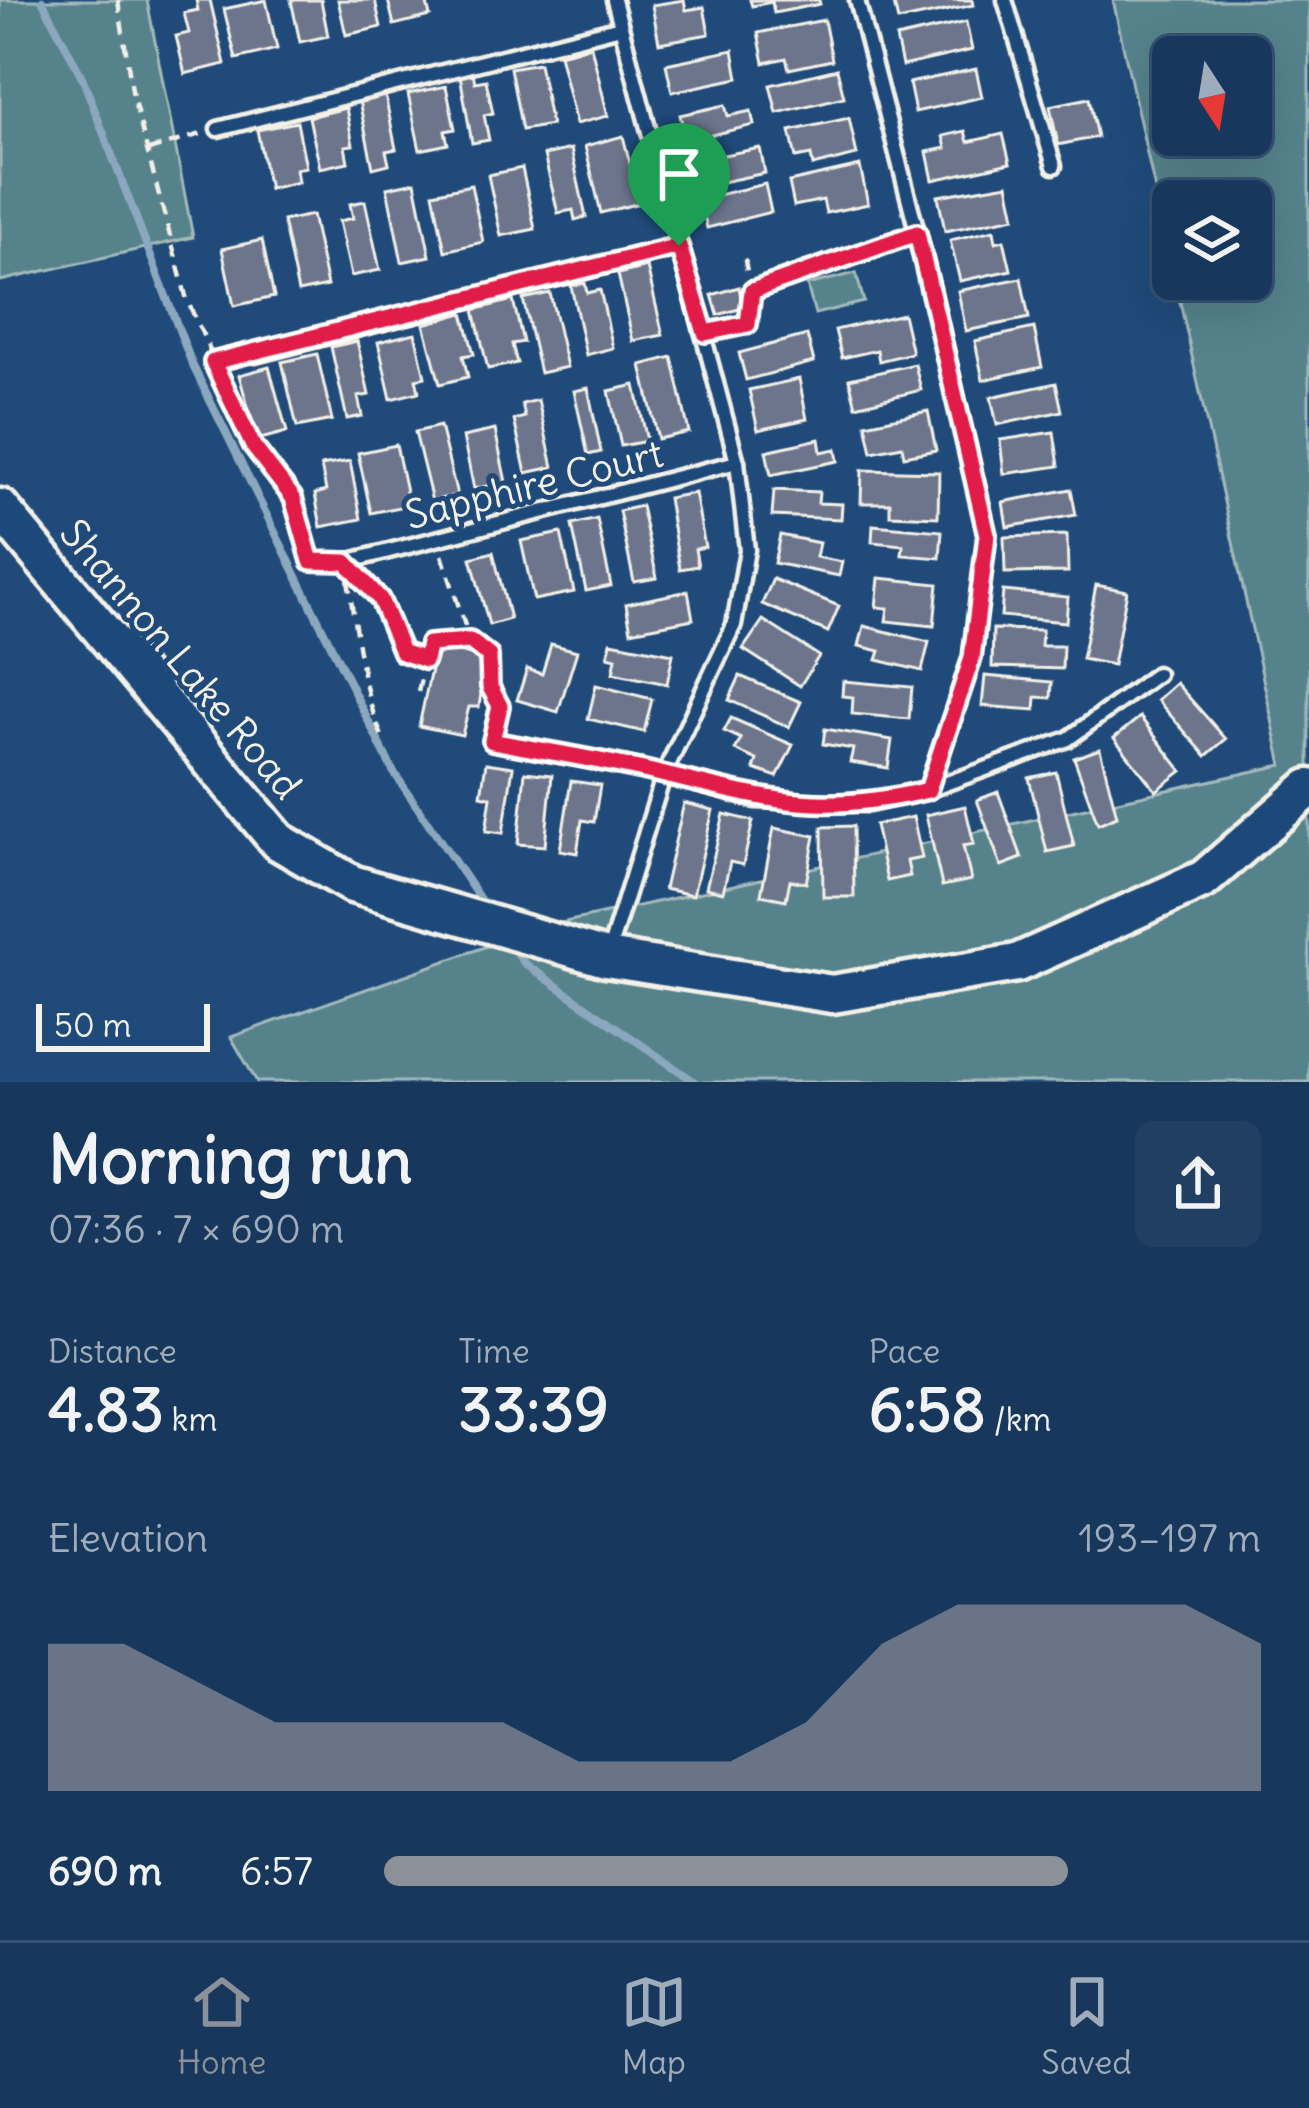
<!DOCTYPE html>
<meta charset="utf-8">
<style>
:root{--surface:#17385c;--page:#203f62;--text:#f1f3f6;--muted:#9eacbb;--line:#365272;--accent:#8c9099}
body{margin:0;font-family:Delius,sans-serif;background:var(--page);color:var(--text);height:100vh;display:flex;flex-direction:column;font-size:45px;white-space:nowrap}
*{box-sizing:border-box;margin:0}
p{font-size:39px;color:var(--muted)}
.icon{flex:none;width:66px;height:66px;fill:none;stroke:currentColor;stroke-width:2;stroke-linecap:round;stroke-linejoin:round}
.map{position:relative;height:1082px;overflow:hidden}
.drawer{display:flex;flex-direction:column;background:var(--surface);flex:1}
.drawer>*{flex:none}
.needle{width:78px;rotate:168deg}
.tools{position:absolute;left:1152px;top:36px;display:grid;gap:24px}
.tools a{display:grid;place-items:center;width:120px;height:120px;border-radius:18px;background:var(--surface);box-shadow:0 12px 48px #0002,0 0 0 3px var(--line);font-size:60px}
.scale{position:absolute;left:36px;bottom:30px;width:174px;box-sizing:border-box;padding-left:12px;border:6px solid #f4f1e8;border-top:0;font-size:33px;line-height:42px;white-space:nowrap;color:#f4f1e8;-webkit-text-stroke:9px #1f4a7a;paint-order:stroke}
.pin{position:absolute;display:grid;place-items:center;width:102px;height:102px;color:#fff;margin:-123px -51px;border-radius:50% 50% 50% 0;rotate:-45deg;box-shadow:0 0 12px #0007}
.pin .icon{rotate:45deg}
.round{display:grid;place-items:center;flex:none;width:126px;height:126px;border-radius:18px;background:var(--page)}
.head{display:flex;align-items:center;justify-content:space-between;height:204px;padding:0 48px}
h1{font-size:66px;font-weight:700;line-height:90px}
.stats{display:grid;grid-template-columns:repeat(3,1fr);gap:18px;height:204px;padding:12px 48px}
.stats div{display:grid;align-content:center}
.stats b{font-size:60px;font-weight:700}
.stats small{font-size:33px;font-weight:400}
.stats p{font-size:33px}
.chart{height:336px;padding:24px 48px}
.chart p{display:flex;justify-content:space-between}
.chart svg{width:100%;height:216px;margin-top:12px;fill:var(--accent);opacity:.7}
ul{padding:0 48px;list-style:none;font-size:39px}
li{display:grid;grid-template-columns:192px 144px 1fr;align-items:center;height:90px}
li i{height:30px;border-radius:15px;background:var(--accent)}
.tab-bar{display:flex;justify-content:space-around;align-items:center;height:168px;border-top:3px solid var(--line);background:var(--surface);font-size:33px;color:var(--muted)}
.tab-bar a{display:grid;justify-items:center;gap:6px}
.tab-bar .current{color:var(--accent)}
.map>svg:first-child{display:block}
.green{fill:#54828b;stroke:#a4baba;stroke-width:3;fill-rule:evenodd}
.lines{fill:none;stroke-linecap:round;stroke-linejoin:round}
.stream{stroke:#8ba8be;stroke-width:8}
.building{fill:#6c748c;stroke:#f4f1e8;stroke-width:3}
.service-casing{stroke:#f4f1e8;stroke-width:21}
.secondary-casing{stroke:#f4f1e8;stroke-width:45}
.path{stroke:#f4f1e8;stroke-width:4.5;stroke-dasharray:12 9;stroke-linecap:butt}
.service{stroke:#1f4a7a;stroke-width:12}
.secondary{stroke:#1f4a7a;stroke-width:36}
.route-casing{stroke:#fff;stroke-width:24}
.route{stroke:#e11d48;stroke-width:15}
.labels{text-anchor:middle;stroke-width:10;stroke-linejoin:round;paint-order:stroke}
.street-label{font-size:39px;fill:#f4f1e8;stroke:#1f4a7a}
</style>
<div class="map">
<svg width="1309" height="1082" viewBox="0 0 1309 1082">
<rect width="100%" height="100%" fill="#1f4a7a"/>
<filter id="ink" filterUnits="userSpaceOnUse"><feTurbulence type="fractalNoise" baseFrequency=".00833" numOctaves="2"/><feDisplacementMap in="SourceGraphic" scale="24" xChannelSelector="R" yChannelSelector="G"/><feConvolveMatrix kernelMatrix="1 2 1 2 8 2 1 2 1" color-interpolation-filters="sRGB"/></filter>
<g filter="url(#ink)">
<g class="green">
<polygon points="0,0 147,0 193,237 0,281"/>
<path d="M1113,0H1309V1082H257L231,1037L538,928L1282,765L1175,279H1251V201H1173V271ZM1173,57H1251V135H1173Z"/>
<polygon points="856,273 864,302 815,314 807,285"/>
</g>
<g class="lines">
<g class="stream">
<polyline points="42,0 82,77 192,364 393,771 488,911"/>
<polyline points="510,944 524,963 695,1082"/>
</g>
</g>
<g class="building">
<polygon points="196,0 210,0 225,64 185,74 176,36 189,33 184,13 198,10"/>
<polygon points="266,0 277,49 236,59 224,9"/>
<polygon points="291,0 321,0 328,36 300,42"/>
<polygon points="338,0 375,0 381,27 346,35"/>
<polygon points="388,0 426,0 430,16 394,25"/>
<polygon points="684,0 686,10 704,7 709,34 659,43 652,5"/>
<polygon points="750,0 819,0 820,4 774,13 772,2 752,6"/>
<polygon points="893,0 972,0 973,5 898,21"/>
<polygon points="824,20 832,60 789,69 786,58 764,63 758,33"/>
<polygon points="966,22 972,50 902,66 896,38"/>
<polygon points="591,46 608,116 576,124 559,54"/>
<polygon points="733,50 738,78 672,92 666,64"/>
<polygon points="539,63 551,125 522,130 510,68"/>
<polygon points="837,69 844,97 777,113 770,85"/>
<polygon points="976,69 982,97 915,112 909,83"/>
<polygon points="473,73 475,82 486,80 493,113 484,115 489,140 472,143 460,75"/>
<polygon points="446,86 455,129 445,131 448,144 420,150 408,94"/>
<polygon points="385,95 396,149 386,151 389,164 373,168 359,101"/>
<polygon points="1089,98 1097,137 1058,145 1050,106"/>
<polygon points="725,105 728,116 751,111 754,125 686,141 680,115"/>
<polygon points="346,108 353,145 345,146 348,162 320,168 309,117"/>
<polygon points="849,118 857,155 813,166 811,155 796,158 790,131"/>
<polygon points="297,122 306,167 296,169 298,182 269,189 257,130"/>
<polygon points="965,131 968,142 1003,134 1010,163 933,180 927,152 946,148 943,136"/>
<polygon points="623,136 640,203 601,213 585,146"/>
<polygon points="760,148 765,173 698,187 693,161"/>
<polygon points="571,149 586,217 575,220 573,210 558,213 544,155"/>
<polygon points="860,166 868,204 826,213 823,200 794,206 789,182"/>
<polygon points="522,168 535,229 501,236 488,175"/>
<polygon points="415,182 430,256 402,262 387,188"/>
<polygon points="765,184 771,212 707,228 700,199"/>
<polygon points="1008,184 1015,217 945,231 938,196"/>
<polygon points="471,185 483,242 445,251 433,193"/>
<polygon points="365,201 380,270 351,276 339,221 353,218 350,204"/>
<polygon points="312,215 327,286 298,292 283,221"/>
<polygon points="994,230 996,242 1004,240 1011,270 960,281 950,240"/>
<polygon points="262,240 274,297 234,306 222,249"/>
<polygon points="647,267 663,335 633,341 618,274"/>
<polygon points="1021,278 1029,318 966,331 958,291"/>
<polygon points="585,283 587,293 600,290 613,348 586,355 571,286"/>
<polygon points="739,287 743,308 718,315 712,295"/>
<polygon points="550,293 567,367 540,373 523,299"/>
<polygon points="513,300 523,342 512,344 517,363 488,369 474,310"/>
<polygon points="463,313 474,354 463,356 468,377 440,384 424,324"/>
<polygon points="903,314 912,353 879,361 877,350 842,358 835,330"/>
<polygon points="1034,328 1042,367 983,380 975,341"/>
<polygon points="415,333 425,377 416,379 419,392 391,399 378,342"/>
<polygon points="807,335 814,362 746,380 739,353"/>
<polygon points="357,341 369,395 358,397 362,416 347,419 331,347"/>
<polygon points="317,354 332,420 297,427 282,362"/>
<polygon points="672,357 689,432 658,439 641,365"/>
<polygon points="915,364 921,390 856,406 849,379"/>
<polygon points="269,367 287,432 257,440 239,375"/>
<polygon points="799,379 807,419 758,430 749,390"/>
<polygon points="1056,383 1062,411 997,425 991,397"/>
<polygon points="635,385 647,441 621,446 609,391"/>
<polygon points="588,388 601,452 588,455 574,391"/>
<polygon points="538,400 553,467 526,473 514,420 525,417 522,404"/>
<polygon points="928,411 936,450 904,456 902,446 872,452 866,424"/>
<polygon points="440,426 457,495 432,501 415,432"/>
<polygon points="495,430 506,482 474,489 463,437"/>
<polygon points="1054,432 1059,466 1004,474 1000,440"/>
<polygon points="819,439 821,452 836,449 838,461 771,475 766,451"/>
<polygon points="396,445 409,505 371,513 358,453"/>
<polygon points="350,461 361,519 321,527 315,494 326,491 321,466"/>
<polygon points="862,470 939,472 938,517 890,515 890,503 861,503"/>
<polygon points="1071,489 1076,515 1007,527 1003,502"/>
<polygon points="774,490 819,492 818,503 842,504 841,519 772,516"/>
<polygon points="695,493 705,547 695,549 698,566 680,569 668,498"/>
<polygon points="641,506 657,578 634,582 619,511"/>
<polygon points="597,519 611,586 586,591 572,525"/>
<polygon points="873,525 942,531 940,558 902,555 903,545 872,542"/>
<polygon points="561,533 574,592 534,600 521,541"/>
<polygon points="780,535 819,543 816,557 842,562 839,576 774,563"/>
<polygon points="1067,535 1068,572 1005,573 1004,537"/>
<polygon points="493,552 510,619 489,625 471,558"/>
<polygon points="879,578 938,584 934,626 886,621 888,608 876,607"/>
<polygon points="773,579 839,606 828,632 762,604"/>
<polygon points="1096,585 1127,591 1113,665 1082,659"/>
<polygon points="688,591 693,619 631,631 626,604"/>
<polygon points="1003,591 1068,597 1066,622 1001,616"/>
<polygon points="763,620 819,656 800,686 743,649"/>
<polygon points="864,626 929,642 922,671 877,660 880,651 859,646"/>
<polygon points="993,629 1042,630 1041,646 1063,646 1062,669 992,667"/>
<polygon points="611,642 673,654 667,684 613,673 616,658 608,656"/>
<polygon points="551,644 577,651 558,712 517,700 527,669 542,674"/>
<polygon points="436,646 486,659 479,707 469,707 462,735 419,726"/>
<polygon points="740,676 801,702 789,727 729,700"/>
<polygon points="985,676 1052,682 1051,698 1036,697 1035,710 982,706"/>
<polygon points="843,681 912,687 909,719 852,714 853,697 842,696"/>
<polygon points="1176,683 1226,739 1206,756 1157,700"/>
<polygon points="596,685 652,699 644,732 588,719"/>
<polygon points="1140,717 1182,771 1156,791 1114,738"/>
<polygon points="731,718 793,745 777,777 754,769 757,760 735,750 741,739 724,731"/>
<polygon points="825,729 892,740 888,768 850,762 853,749 823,744"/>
<polygon points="1100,749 1117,816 1098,824 1074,758"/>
<polygon points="486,763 513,767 503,833 486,831 491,797 481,795"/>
<polygon points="525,772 552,775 545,846 518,844"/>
<polygon points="1056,772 1074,846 1047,852 1029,778"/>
<polygon points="571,781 600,785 594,822 582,820 577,853 560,850"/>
<polygon points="998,792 1022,858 1001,866 977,800"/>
<polygon points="684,803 713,810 693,895 664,889"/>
<polygon points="965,806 974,844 963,846 971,880 942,886 926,815"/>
<polygon points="724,814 753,821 743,865 730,862 723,892 706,888"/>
<polygon points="913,817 922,858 907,861 910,876 887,881 875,825"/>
<polygon points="853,826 854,897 823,897 822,827"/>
<polygon points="774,828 815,836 806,883 790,880 786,900 761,895"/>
</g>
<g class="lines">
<g class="service-casing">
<g id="service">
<polyline points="857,0 933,293 987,535 972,657 928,790"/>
<polyline points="1005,0 1054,166"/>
<polyline points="218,129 621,27"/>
<polyline points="255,355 679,246"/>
<polyline points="346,562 737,462"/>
<polyline points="492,741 664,774 755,800 869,804 928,790 1068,739 1157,674"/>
<polyline points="609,951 664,774 734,625 747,550 737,462 614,0"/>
</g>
</g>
<g class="secondary-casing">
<polyline id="secondary" points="0,508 278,841 352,884 606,958 832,994 1017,963 1204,879 1309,788"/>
</g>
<g class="path">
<polyline points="118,0 133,97 187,300 253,445 293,498 311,561 330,562"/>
<polyline points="149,150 201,134"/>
<polyline points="751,291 745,261 752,257"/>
<polyline points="717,330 748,324 751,291 901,239"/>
<polyline points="213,362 237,358"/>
<path d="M442,555L470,641L489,656C490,682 502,699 496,723"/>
<path d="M359,577C394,615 377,644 432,663"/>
<path d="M348,580C356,629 363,700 385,742"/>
<polyline points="418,692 429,644 470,641"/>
</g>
<use href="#service" class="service"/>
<use href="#secondary" class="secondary"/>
</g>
</g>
<g class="lines" filter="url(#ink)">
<g class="route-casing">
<path id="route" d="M917,233L987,535L972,658L928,790C820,816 769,800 665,775C608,761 550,752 492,741L500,706L490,687L489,656L470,641L429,644L425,660L402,652L380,599L346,562L311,561L293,498L253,446L213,362L679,246L705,333L748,324L752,291Z"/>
</g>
<use href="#route" class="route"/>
</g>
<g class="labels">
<g class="street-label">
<text transform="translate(534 484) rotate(-14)" y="14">Sapphire Court</text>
<text transform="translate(181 659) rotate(50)" y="14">Shannon Lake Road</text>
</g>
</g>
</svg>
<div class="tools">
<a><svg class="needle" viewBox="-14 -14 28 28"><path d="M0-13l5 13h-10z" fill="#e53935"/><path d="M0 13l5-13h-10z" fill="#9eacbb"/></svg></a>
<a><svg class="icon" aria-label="layers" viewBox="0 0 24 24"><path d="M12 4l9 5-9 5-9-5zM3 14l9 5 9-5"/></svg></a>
</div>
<div class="scale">50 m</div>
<div class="pin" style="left:679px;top:246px;background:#1e9e55"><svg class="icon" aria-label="arrive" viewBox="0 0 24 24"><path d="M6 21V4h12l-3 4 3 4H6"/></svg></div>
</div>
<section class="drawer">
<div class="head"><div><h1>Morning run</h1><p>07:36 · 7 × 690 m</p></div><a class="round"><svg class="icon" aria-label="share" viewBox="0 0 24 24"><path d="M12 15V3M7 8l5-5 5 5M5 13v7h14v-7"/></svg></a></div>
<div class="stats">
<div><p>Distance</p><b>4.83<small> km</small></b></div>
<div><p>Time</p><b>33:39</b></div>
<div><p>Pace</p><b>6:58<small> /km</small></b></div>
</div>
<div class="chart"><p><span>Elevation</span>193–197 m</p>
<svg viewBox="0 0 160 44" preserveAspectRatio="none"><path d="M0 44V14L10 14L20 22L30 30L40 30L50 30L60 30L70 38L80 38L90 38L100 30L110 14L120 6L130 6L140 6L150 6L160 14V44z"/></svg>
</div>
<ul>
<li><b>690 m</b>6:57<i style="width:78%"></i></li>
</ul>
</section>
<nav class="tab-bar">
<a class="current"><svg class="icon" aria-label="home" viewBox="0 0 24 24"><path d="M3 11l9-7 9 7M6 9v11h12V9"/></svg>Home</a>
<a><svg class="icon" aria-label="map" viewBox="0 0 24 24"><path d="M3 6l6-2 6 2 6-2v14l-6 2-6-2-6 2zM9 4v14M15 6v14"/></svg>Map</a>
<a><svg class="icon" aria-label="saved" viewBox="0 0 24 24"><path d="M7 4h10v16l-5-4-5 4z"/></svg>Saved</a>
</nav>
